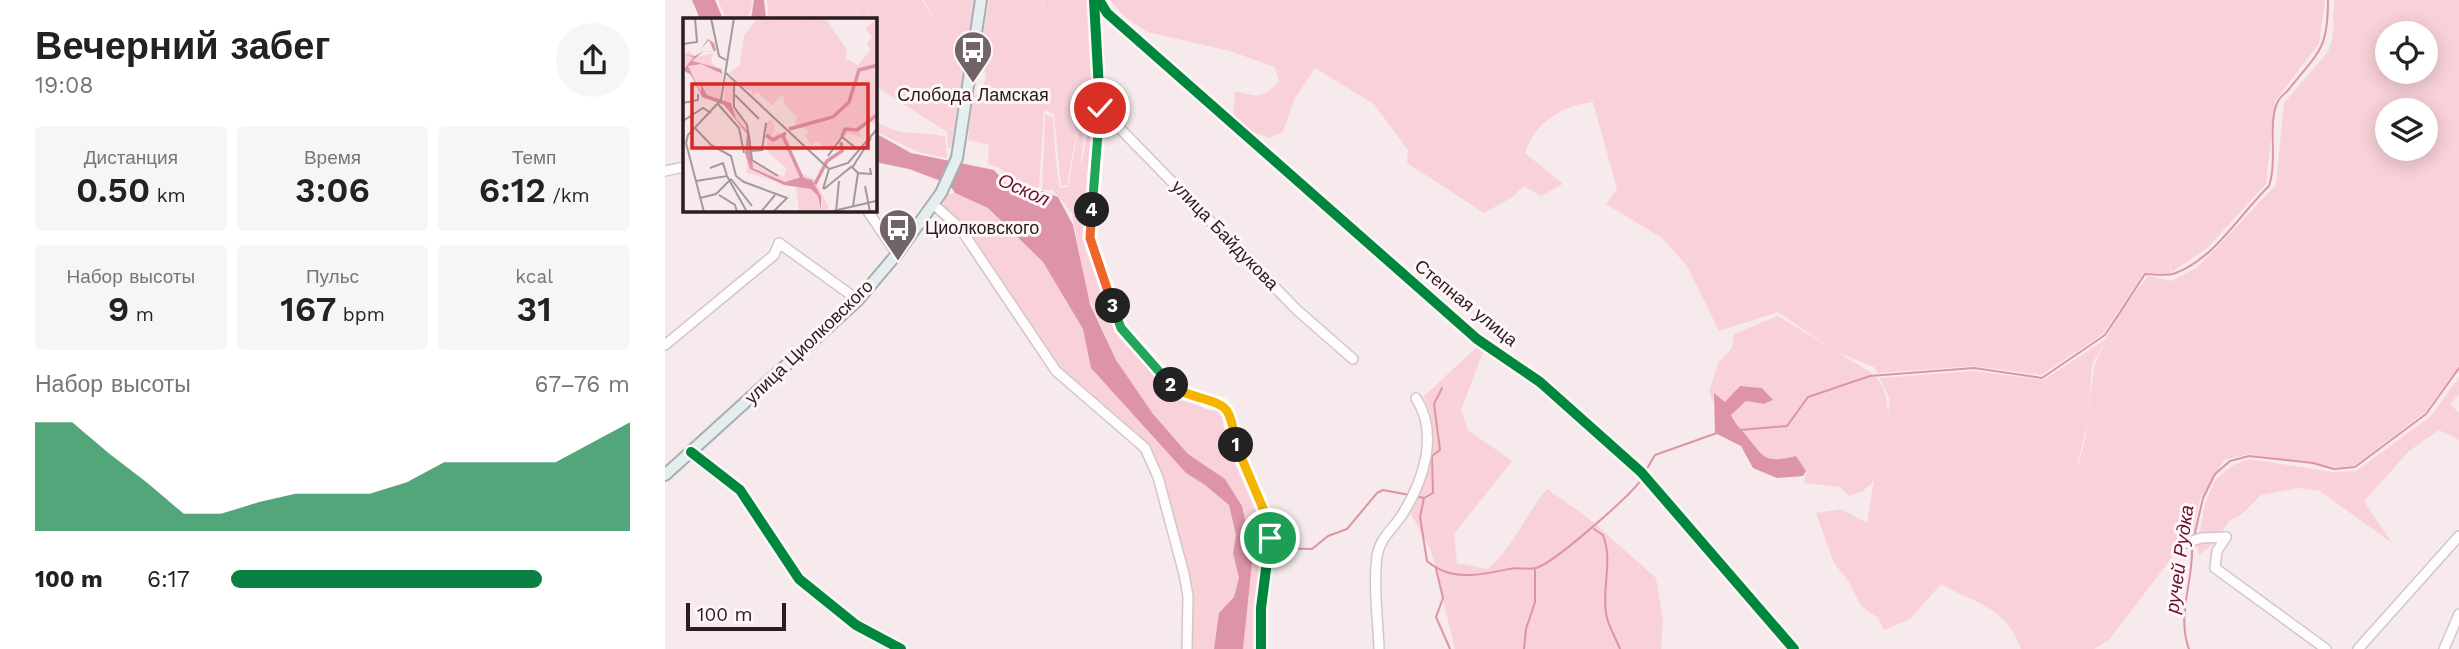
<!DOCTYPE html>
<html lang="ru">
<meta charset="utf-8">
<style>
:root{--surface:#fff;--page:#f6f6f6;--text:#222;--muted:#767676;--accent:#0b8043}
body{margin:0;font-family:"Work Sans",sans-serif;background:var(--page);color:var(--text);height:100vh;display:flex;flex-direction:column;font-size:26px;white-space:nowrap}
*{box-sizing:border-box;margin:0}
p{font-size:23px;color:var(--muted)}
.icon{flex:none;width:38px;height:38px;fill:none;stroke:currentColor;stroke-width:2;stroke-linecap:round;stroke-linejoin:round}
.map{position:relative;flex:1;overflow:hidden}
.side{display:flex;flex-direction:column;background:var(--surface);width:665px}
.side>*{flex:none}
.fabs{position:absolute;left:1710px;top:21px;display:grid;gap:14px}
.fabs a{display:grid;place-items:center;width:63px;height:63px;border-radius:50%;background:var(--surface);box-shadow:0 4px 18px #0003;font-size:35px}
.scale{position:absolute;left:21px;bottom:18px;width:100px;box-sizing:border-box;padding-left:7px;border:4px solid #2a1c1f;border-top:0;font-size:19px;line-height:24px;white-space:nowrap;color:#2a1c1f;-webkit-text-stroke:5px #fef6f7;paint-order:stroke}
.pin{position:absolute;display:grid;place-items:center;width:60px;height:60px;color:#fff;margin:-30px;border:4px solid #fff;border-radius:50%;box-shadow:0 2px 7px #0007}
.km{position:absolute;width:35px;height:35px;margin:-18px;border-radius:50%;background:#222;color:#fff;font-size:19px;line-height:35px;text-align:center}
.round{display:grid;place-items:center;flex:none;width:74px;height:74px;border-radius:37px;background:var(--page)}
.summary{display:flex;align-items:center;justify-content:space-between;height:119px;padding:0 35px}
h1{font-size:38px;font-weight:600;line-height:52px}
.figures{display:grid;grid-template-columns:repeat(3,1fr);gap:10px;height:119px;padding:7px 35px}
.figures div{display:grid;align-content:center;border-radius:7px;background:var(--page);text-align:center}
.figures b{font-size:35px;font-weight:600}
.figures small{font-size:19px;font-weight:400}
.figures p{font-size:19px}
.chart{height:196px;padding:14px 35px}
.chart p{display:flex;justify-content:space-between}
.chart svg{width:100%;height:126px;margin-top:7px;fill:var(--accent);opacity:.7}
ul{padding:0 35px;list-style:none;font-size:23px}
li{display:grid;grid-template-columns:112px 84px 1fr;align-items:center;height:52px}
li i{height:18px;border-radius:9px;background:var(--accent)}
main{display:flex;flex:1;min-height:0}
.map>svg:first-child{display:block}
.green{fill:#f9d1d9;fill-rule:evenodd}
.water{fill:#dd94a7}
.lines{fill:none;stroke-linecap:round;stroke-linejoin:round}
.stream{stroke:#dd94a7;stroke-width:2}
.minor-casing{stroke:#d3c6c8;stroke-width:12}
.major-casing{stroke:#a5b0b6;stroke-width:14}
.minor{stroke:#fefcfc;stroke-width:9}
.major{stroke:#e5edef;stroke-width:10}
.cycleway-casing{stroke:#fef6f7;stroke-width:15}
.cycleway{stroke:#00873e;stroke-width:10}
.split-1-casing{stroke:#fff;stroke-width:14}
.split-2-casing{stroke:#fff;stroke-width:14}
.split-3-casing{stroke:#fff;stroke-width:14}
.split-4-casing{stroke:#fff;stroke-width:14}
.split-5-casing{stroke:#fff;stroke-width:14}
.split-1{stroke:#f5b400;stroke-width:9}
.split-2{stroke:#f5b400;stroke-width:9}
.split-3{stroke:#22a559;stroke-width:9}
.split-4{stroke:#f0652b;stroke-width:9}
.split-5{stroke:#22a559;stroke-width:9}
.labels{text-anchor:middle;stroke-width:6;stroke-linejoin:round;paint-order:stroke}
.poi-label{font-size:18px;fill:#2a1c1f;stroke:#fef6f7}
.street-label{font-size:18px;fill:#2a1c1f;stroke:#fef6f7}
.water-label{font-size:19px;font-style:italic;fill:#690d31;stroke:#fef6f7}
.inset-river{fill:none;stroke:#dd94a7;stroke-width:3.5}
.inset-road{fill:none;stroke:#a4989a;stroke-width:2}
.view{fill:#d62828;fill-opacity:0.15;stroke:#d62828;stroke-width:3.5}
.inset-edge{fill:none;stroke:#2a1c1f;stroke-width:3.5}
</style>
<main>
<section class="side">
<div class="summary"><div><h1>Вечерний забег</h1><p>19:08</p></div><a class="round"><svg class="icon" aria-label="share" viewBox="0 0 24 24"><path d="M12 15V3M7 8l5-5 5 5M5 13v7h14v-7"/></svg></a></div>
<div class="figures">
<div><p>Дистанция</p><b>0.50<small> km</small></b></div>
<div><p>Время</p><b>3:06</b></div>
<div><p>Темп</p><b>6:12<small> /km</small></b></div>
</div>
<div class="figures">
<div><p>Набор высоты</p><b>9<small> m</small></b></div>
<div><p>Пульс</p><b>167<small> bpm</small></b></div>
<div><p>kcal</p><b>31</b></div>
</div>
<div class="chart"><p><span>Набор высоты</span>67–76 m</p>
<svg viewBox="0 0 160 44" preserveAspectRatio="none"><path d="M0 44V6L10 6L20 17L30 27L40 38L50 38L60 34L70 31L80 31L90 31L100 27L110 20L120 20L130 20L140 20L150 13L160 6V44z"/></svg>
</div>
<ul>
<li><b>100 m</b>6:17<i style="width:78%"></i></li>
</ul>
</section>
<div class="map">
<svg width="1794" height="649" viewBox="0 0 1794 649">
<rect width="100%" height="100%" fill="#f6eaec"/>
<g class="green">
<polygon points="53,0 88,0 83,19 61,19"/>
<polygon points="102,0 257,0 270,21 259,0 312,0 286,148 283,148 282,132 210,86 210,22 216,25 207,19 196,2 206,19 195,19 190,4 194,19 157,19 148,9 156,19 137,19 135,15 135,19 104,19"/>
<path d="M324,0H376L381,12L377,0H425L430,113L423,246L458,336L512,400L551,407L561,414L602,540L592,649H578L588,554L580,517L560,479L523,454L488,414L451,361L422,293L407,213L388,190H377L380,114L388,117C390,142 390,163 395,188L403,187L412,136L405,115C427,129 415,149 416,167L422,135L412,118L403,112L411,136L402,185L396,186L389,114L379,110L374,187L352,188L335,168L323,164L324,145L303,140L308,96L316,93L321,76L319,68L313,65Z"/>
<path d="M445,0H1660L1654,43L1610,101L1601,184L1542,248L1507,272L1504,260L1506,273H1479L1438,334L1376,375L1309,366L1213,373L1209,367L1174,353C1203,373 1221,372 1223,414L1225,399L1214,378L1309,371L1379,380L1441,339L1453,315L1483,276L1506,281L1533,267L1611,185L1619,103L1663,52L1668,36L1669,0H1794V366L1760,412L1689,466L1669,467L1584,454L1559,460L1535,499L1527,538L1509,555L1444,640L1429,649H1356C1340,605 1312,605 1276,584L1245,619L1219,630L1213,618L1196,606L1184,582L1169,563L1151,513L1176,509L1202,523L1209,481L1198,491L1184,496L1175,487L1139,483L1141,471L1131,456L1112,461L1094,454L1066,415L1081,401L1099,404L1108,401L1097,388L1075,386L1060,402L1050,393L1048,402L1044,392L1053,363L1067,348L1069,334L1113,316L1167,349L1113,312L1054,331L1022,266L997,238L941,204L952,189L928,102C896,106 870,122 860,153L898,184L876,196L859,186L846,198L819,213L742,163L743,150L709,104L650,68L629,100L618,132L604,138L582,129L568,117L570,91C594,97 596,99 614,82L610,67L565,51L482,32L458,15ZM1722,33H1760V72H1722ZM1722,110H1760V149H1722ZM1439,343C1436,352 1431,360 1429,369C1423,404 1424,438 1411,471L1423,419L1427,364Z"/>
<path d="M210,121C236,137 252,131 280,136L282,158L253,152L210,131Z"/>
<polygon points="290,193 323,208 378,262 418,329 426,368 521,473 540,485 564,505 571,535 568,553 574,578 569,597 554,613 549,649 524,649 526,593 481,447 403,378 297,225 277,208 280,194"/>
<path d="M812,347L818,352L796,410L803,430L847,461L789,534L792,563L823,569C849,546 860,515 882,489L922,517L991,578L998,619L996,649H790L766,550L745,512C760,476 780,434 758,397Z"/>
<polygon points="1794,377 1794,394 1785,404 1794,413 1794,440 1774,430 1744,451 1699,501 1727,543 1655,491 1633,488 1596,495 1576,515 1565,520 1548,544 1534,555 1532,547 1540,504 1550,480 1568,465 1585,459 1667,472 1691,471 1766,416"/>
</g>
<g class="water">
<polygon points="27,0 50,0 58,19 35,19"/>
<polygon points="89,0 99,0 101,19 86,19"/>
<polygon points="210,133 246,153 329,170 349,193 378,191 393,197 408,225 425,304 451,360 488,414 523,454 560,479 577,506 588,554 578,649 549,649 554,613 569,597 574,578 568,553 571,535 564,505 540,485 521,473 426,368 418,329 378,262 323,208 290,193 284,184 244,169 210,162"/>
<path d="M1075,386L1097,388L1108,400L1099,404L1081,401L1066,415C1070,423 1074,427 1080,434C1099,457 1098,464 1131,456L1141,471L1138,476L1112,478L1088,468L1076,446L1050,433L1049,393L1060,402Z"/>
</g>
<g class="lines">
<g class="stream">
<path d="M1075,430L1122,426L1143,397L1205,376L1309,368L1377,378L1440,335L1480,274C1489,274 1500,276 1508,274C1549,260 1574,215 1604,186C1613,159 1602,123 1613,101C1615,97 1621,93 1624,89C1653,52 1663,51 1663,0"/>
<polyline points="980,472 990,455 1052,433"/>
<polyline points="750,496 759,498 768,493 767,456 775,450 769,404 777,388"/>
<path d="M759,498L755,517L762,561C786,582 816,575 844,569C853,567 864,570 871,568C889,563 969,493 978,477"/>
<path d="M929,529L938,535C948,561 937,586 941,613C942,624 951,638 955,649"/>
<polyline points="1529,537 1538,498 1550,474 1565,461 1584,456 1648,463 1669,469 1690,467 1761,414 1794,368"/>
<polyline points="607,548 647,549 663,536 682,529 712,493 718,490 745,495"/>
<polyline points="588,553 601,547"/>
<polyline points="771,569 778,598 771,617 785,649"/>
<polyline points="859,649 861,629 870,602 870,570"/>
<path d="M1524,649C1511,614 1529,581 1527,545"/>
</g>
<g class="minor-casing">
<g id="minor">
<polyline points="429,0 435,108 425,238 456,328 510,388 545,402 557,404 564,414 572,449 600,513 605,538 596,608 596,649"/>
<polyline points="434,0 442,13 812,339 875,382 976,472 1129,649"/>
<polyline points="435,108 632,310 688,359"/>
<polyline points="0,171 19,167"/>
<polyline points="268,204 295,228 391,371 480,448 493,477 519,574 523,596 522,649"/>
<polyline points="202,210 232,254"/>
<polyline points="0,345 109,255 114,243 193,300"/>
<polyline points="26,452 75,490 134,579 191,625 236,649"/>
<polyline points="1561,537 1552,551 1550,568 1661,649"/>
<polyline points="1521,543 1536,538 1561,537"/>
<path d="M714,649C713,619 708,585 712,556C715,538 727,530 737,515C759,480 774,434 751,398"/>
<polyline points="1693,649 1794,536"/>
<polyline points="1779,649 1794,614"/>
</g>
</g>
<g class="major-casing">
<polyline id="major" points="0,475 193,300 232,254 276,193 292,158 316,0"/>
</g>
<use href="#minor" class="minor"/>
<use href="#major" class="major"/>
<g class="cycleway-casing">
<g id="cycleway">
<polyline points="429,0 435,108 425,238 456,328 510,388 545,402 557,404 564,414 572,449 600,513 605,538 596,608 596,649"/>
<polyline points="434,0 442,13 812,339 875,382 976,472 1129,649"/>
<polyline points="26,452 75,490 134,579 191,625 236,649"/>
</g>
</g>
<use href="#cycleway" class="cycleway"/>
</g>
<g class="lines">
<g class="split-1-casing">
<polyline id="split-1" points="571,445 600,513 605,538"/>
</g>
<g class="split-2-casing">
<path id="split-2" d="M506,385C520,398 554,398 562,411C568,420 569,434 571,445"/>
</g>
<g class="split-3-casing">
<polyline id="split-3" points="448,306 456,328 506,385"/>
</g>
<g class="split-4-casing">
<polyline id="split-4" points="427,210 425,238 448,306"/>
</g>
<g class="split-5-casing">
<polyline id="split-5" points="427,210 435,108"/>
</g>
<use href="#split-1" class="split-1"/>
<use href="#split-2" class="split-2"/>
<use href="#split-3" class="split-3"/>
<use href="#split-4" class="split-4"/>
<use href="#split-5" class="split-5"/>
</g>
<defs>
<g id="bus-pin" transform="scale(2.0125)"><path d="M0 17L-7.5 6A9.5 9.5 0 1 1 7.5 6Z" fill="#716467" stroke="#fef6f7"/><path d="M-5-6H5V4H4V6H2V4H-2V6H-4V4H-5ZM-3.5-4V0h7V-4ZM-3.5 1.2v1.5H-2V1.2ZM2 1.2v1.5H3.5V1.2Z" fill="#fff"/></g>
</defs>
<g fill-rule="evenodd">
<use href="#bus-pin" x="308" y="50"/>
<use href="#bus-pin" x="233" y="228"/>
</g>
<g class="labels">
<g class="poi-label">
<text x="308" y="101">Слобода Ламская</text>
<text x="260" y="234" text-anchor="start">Циолковского</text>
</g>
<g class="street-label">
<text transform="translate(560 235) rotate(46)" y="6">улица Байдукова</text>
<text transform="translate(801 303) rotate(39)" y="6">Степная улица</text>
<text transform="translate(144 342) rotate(-44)" y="6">улица Циолковского</text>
</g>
<g class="water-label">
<text transform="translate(359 189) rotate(24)" y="7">Оскол</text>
<text transform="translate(1514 559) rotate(-82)" y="7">ручей Рудка</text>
</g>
</g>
<g transform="translate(18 18)">
<rect width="194" height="194" fill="#f6eaec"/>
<path d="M75,0H142L164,32L162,40L175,47L188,32L184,27L189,18L182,11L194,0V107L185,104L176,115L178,119L165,115L146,133L134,123L128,128L122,116L127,114L112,106L114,99L101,86L100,76L89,87L73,73L70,79L69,73L53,67L51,90L68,117V142L101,159L103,150L85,134L83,105L89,100L92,111L87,121L95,114L106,123L108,142L120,156L133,162L142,150L134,166L146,190L140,194L137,175L118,159L102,164L68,148L64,113L53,101L49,87L41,82L42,59H50L46,55L57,47L61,17ZM6,33L13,39L30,35L28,44L40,56L37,82L24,77L19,65L18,75L5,48L0,47V36ZM63,143L67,151L82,159L128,171L135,178L136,194H116L113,169L64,155Z" fill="#f9d1d9"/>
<path d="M25,21L31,25L33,32L31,34H28L21,33L9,43L38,51L40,56L18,46L5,48L18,75V65L24,77L48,85L53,101L64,113L67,120L70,150L102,164L118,159L129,162L138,178V194L135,178L128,171L101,167L67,151L62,135L64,116L41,87L19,79L8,57L0,52L11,39L0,37L12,38L21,33L31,34L26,22L17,32Z" fill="#dd94a7"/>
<path class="inset-river" d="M106,111L150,99L166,84L176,52L195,47M83,117L90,122L103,115M100,118L119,160M159,118L162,111L174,112L195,96M132,166L144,143L159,133L158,124"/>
<path class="inset-road" d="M28,0L36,38L43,42M0,26L14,24L12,0M43,55L146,151M51,65V89L64,107L68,133L79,132L83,105M52,77L76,101M0,85L15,82V76M35,86L56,110L61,135M0,103L20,90L28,95M12,110L28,127L48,138L53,158L61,164L104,180L90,194M3,125L5,117L38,82L51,0M3,125L21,194M68,133L69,142L95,158M145,138L159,119L174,131M168,148L175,155L188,156L187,150M27,150L40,145L44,158M169,150L188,120M48,161L69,188M13,163L44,158L64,194M182,168L187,194M140,171L146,151L165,145L195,110M141,171L168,149M36,177L52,187L54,194M17,180L33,176L48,161M170,188L175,155M78,194L92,177M146,194L193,183L195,191M153,194L156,163"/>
<path class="view" d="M9,66H185V130H9Z"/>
<rect width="194" height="194" class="inset-edge"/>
</g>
</svg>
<div class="fabs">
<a><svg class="icon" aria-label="locate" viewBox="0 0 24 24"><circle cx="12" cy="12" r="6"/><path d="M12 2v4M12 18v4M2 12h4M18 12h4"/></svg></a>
<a><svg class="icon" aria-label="layers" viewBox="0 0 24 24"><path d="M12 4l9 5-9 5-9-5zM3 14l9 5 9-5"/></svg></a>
</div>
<div class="scale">100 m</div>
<div class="pin" style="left:605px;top:538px;background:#1e9e55"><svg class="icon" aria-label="arrive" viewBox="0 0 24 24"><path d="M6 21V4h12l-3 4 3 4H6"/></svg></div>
<div class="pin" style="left:435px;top:108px;background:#d93025"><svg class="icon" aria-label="check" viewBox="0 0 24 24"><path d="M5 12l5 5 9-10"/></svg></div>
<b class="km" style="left:571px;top:445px">1</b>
<b class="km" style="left:506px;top:385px">2</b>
<b class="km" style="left:448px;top:306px">3</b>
<b class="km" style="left:427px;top:210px">4</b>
</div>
</main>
